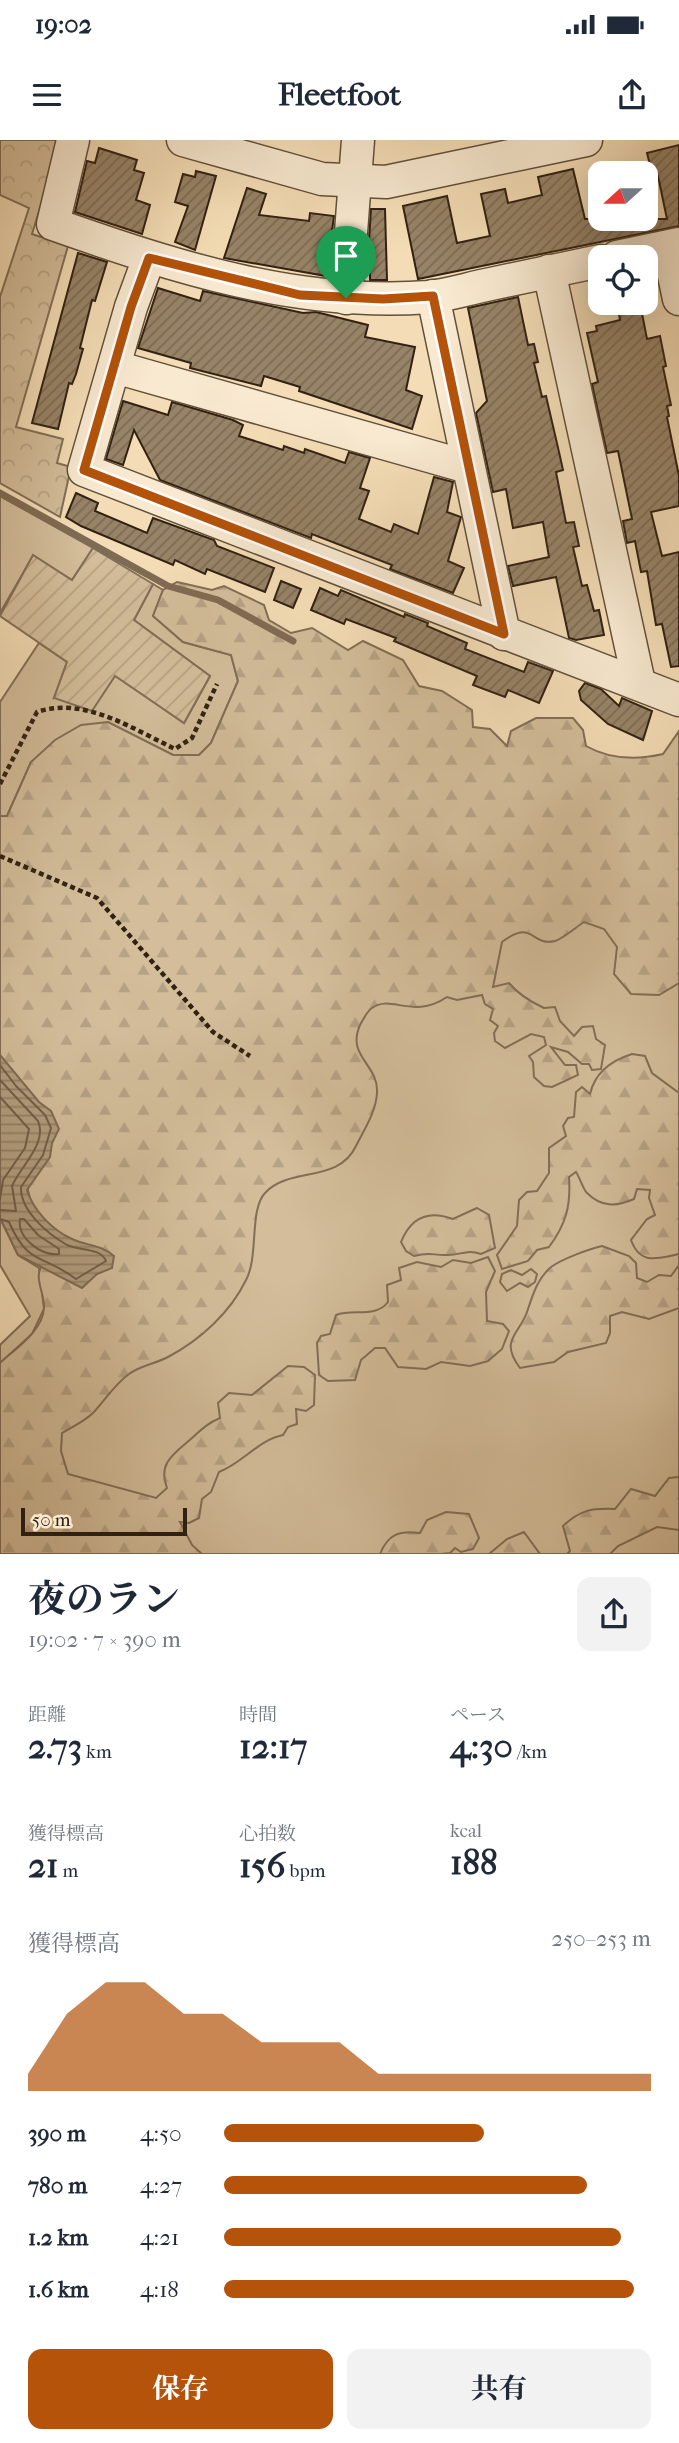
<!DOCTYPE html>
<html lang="ja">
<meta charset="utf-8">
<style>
:root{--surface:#fff;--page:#f2f2f3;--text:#1f2937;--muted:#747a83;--accent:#b45309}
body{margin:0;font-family:"IM FELL French Canon","Noto Serif JP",serif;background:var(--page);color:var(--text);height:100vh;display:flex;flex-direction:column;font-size:26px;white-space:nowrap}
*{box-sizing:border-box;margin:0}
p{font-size:23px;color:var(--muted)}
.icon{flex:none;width:38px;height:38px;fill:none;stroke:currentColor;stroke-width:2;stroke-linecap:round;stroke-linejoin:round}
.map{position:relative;height:1414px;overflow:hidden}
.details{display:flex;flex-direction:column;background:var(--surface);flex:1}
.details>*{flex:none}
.needle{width:46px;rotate:249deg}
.fabs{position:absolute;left:588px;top:21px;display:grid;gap:14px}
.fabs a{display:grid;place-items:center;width:70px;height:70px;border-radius:14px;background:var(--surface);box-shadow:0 7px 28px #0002;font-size:35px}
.scale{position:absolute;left:21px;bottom:18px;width:166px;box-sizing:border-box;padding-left:7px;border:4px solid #322112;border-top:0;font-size:19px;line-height:24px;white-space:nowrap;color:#322112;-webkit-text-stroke:5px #f8e9d0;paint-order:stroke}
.pin{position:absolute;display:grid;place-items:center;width:60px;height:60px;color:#fff;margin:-72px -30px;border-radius:50% 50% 50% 0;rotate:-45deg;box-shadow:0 0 7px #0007}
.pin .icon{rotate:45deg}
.round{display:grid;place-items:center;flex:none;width:74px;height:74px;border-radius:14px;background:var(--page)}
.overview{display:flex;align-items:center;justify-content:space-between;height:119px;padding:0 28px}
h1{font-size:38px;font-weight:700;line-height:52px}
.stats{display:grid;grid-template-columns:repeat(3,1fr);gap:10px;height:119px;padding:7px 28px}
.stats div{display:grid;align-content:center}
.stats b{font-size:35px;font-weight:700}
.stats small{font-size:19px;font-weight:400}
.stats p{font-size:19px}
.chart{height:196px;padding:14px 28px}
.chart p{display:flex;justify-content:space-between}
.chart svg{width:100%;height:126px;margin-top:7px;fill:var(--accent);opacity:.7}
.primary-button{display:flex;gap:14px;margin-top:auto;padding:14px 28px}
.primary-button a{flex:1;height:80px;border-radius:14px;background:var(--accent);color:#fff;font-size:28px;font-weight:700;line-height:80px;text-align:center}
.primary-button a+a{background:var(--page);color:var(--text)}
ul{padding:0 28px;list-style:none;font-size:23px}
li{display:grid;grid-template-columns:112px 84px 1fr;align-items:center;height:52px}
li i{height:18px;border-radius:9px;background:var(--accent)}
.status{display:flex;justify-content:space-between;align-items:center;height:49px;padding:0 35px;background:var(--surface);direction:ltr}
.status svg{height:19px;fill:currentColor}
header{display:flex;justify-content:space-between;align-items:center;height:91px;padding:0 28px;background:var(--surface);font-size:32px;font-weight:700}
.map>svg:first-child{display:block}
.grass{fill:#d3bd9a;stroke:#826f56;stroke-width:2}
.forest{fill:url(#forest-firs);stroke:#826f56;stroke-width:2}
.park{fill:url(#park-crowns);stroke:#826f56;stroke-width:2}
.garden{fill:url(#garden-furrows);stroke:#826f56;stroke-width:2}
.water{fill:url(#water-rules);stroke:#7f6b53;stroke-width:2}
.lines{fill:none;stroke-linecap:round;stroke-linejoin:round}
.shore{stroke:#725f48;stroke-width:2}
.stream{stroke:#7f6b53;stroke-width:7}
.building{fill:url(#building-hatch);stroke:#322112;stroke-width:2}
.minor-casing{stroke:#62503b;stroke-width:35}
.path{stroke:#322112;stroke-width:4.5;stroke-dasharray:5 3.5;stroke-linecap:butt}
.minor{stroke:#f8e9d0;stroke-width:32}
.route-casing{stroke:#fff;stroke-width:14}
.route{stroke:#b45309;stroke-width:9}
</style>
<div class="status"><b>19:02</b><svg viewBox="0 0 49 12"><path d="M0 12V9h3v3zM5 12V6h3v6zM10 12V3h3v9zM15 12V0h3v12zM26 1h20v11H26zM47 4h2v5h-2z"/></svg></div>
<header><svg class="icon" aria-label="menu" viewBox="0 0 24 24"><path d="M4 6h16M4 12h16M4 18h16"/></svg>Fleetfoot<svg class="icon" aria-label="share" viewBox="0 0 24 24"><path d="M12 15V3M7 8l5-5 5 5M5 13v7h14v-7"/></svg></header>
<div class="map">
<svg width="679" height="1414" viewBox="0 0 679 1414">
<defs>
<pattern id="forest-firs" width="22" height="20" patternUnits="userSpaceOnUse" patternTransform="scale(1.75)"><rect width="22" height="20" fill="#d3bd9a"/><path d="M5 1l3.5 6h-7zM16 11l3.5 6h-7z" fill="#b6a284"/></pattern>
<pattern id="park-crowns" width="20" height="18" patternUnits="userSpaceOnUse" patternTransform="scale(1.75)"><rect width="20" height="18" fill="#d3bd9a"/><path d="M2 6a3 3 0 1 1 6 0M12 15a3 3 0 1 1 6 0" fill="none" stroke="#b6a284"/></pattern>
<pattern id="garden-furrows" width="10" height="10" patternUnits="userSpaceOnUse" patternTransform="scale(1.75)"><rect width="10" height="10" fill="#d3bd9a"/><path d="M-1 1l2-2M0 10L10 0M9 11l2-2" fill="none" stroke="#b6a284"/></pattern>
<pattern id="water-rules" width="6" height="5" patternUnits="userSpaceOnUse" patternTransform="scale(1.75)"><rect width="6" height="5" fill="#b29d7e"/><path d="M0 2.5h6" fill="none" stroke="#918066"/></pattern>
<pattern id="building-hatch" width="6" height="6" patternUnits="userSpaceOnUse" patternTransform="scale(1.75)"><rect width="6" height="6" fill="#978367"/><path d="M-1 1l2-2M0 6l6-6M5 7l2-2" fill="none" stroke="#7c6b53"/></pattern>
</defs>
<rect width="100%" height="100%" fill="#f4ddb6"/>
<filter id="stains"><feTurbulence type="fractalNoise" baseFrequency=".00286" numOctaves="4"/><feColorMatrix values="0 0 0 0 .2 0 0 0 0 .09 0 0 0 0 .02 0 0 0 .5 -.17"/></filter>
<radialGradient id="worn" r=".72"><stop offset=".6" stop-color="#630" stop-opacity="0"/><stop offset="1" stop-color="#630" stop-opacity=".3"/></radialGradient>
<g class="grass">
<polygon points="0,356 93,408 72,440 33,416 0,473"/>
<polygon points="153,444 163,450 153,476 183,502 231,515 238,541 211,603 199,615 173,615 108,582 31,622 7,676 0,676 0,562 39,503 67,522 54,558 115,535 184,583 210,536 134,480"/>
<polygon points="462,749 679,758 679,1414 0,1414 0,1319"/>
<polygon points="0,1078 18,1115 39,1128 44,1169 32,1194 0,1223 0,1205 30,1176 0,1125"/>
</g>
<g class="forest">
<path d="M177,442L212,450L224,446L264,465L269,480L291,493L312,488L348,510L363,501L403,520L419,546L442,551L472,570L473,587L490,589L507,606L511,591L536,578H573L583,590L586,606C609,619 637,620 663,614L679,591V843L659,855L631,854L614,834L617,807L604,789L584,782C576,787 564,798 555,801C530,807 534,778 502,802L493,847L509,843C518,854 531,862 544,868L555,867L560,881L574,896L582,887L593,886L596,899L605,905L601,929L592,930L589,924H582L568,912L551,907L565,925H576L578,935L552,947L544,946L534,937L533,922L529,916L546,905L544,897L531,894L505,908L495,901L494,893L498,886L490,880L493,869L485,864L482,855L457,860L447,857C413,880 391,854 372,868C367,871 363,880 360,885C346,917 379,924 377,953C376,972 364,990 356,1006C338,1044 290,1026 265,1053C249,1070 259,1116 246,1140C230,1173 200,1200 168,1217C155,1224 141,1225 129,1234C115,1244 105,1260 93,1273C85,1281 72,1287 62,1293L61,1311L68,1334L156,1358L167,1348C157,1323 175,1313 192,1298C202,1289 208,1283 220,1278L218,1263L229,1253L252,1255L288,1226L304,1227L315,1235L314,1265L306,1271L296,1269L297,1284L288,1287L283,1295C258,1300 243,1323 219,1332L211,1352L202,1359L199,1378L189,1383L180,1382L192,1405L202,1414H0V1223C15,1209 43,1191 44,1168C45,1151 31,1137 45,1121L0,934V676H7L31,622L55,600L81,585L108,582L173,615H199L211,603L238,541L231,515L183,502L153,476L163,450Z"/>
<path d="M632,914L645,916L652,933L679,953V1114C657,1119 640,1125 631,1100L647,1079L655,1075L649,1058L650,1050L637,1049L634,1059C616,1067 601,1067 587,1053C583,1049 580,1038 576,1032L569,1037C571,1066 566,1084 549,1107L537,1110L528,1121L502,1129L497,1115L517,1086L519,1060L527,1052L537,1051L549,1033V1008L566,996L563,986L568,978L574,977L576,952L582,947L590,954C595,932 613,920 632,914Z"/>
<path d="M477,1068L489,1075L495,1108L481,1114C467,1109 461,1115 448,1115C433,1116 432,1111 414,1116L406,1111L401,1102C411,1077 429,1070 453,1079Z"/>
<path d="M602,1106L629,1116L636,1123L637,1138L647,1142L659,1135L671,1136L679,1125V1168L649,1179L622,1172L610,1176V1193L606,1203L568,1212L554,1222L520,1228C498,1199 521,1194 528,1169C533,1154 538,1138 551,1127C562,1119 589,1109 602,1106Z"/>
<path d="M488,1117L495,1131L486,1152L487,1181L503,1184L509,1191L502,1209L488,1221L470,1226L441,1222L426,1229L398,1227L385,1208H375L361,1220L355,1240L328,1241L319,1235L317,1203L321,1196L330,1194L336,1175C353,1168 375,1179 388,1162L387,1145L401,1140L399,1128L417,1122L441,1127L453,1120L471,1123Z"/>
<polygon points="531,1129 537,1134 535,1142 528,1147 520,1143 507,1151 500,1142 502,1134 511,1130 522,1135"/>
<path d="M679,1337V1390L657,1387L618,1406L610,1414H567L570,1411L563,1386C580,1370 591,1368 615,1369L631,1349L655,1356L669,1338Z"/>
<path d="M446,1372L469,1374L479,1398L473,1409L461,1412L455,1408L450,1413L441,1414H380C388,1394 400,1390 420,1393L427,1380Z"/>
<polygon points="524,1392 540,1414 489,1414 507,1399"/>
</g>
<polygon class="park" points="0,0 55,0 59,7 32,94 68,106 16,287 63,299 57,323 71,327 60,377 0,343 0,157 29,68 0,55"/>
<polygon class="garden" points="93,408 153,444 134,480 210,536 184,583 115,536 92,571 54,558 67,522 0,476 33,415 72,440"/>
<path class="water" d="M0,915L39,962L51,971L59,989L52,1003L50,1017L27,1050C33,1070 52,1090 72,1099C87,1106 100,1104 114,1116L112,1128L97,1134L82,1148L18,1115L0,1078Z"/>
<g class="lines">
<g class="shore">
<path d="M0,925L16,946L45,975L51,988L43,1015L21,1047C20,1071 48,1094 67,1105C79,1111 100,1107 106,1121L76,1139C43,1114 28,1126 9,1082L0,1079"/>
<path d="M0,940L38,981C48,1003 20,1027 12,1046L16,1071L0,1070"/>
<polyline points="0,957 29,989 25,1008 3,1040 0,1059"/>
<path d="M20,1079H24L38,1095L59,1109V1114C41,1116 17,1098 20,1079Z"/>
</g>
<polyline class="stream" points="0,353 168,446 218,460 293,501"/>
</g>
<g class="building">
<polygon points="679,5 679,86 418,139 403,66 447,56 457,103 490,96 481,54 505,49 508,63 542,55 538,37 573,29 585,79 667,79 658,36 653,37 647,13"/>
<polygon points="99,8 137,20 134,30 144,33 136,60 150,65 142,94 75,72 87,21 95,23"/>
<polygon points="196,31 216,36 195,110 175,102 188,66 175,62 183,34 195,37"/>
<polygon points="247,48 266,54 259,75 309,81 310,73 334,76 326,136 224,118"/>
<polygon points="371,69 385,69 387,140 370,140 370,131 367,131"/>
<polygon points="78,113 107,122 95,161 92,160 80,208 83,209 76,234 72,244 69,243 58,289 32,283"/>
<polygon points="158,148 200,161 203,151 303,173 316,172 368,185 365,197 415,207 406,250 422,256 412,289 299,251 300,247 264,236 261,246 190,228 191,223 138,208"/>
<polygon points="518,157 528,205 534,204 538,222 534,223 542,257 546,256 559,312 563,330 556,332 566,383 574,382 579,406 573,407 582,446 587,445 594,471 599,470 604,495 576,500 569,498 556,437 513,446 508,426 549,417 543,382 513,388 506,349 493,352 476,273 487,261 468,168"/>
<polygon points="617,163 640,163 647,199 660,196 666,226 663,227 671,265 667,266 669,276 667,277 679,336 679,366 651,372 662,416 679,412 679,526 671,527 662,484 656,485 647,431 641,432 635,401 627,403 623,381 632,379 618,311 607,313 592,244 598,242 587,193 597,191 596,186 620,180"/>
<polygon points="123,261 168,275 172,262 233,280 243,285 239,296 283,310 284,306 304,313 305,309 345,323 349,312 370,318 360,348 369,351 359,379 391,392 394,384 418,394 434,337 453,342 447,372 461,377 448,421 464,428 453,453 390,429 392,425 312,394 311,398 160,340 134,290 123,325 106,319"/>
<polygon points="76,353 98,363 95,371 147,393 153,378 214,400 217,406 274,428 265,452 207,429 205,434 175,420 173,425 81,386 66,377"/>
<polygon points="281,441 301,449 293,468 274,460"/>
<polygon points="320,448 338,456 341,450 404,477 405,474 428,483 427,486 467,503 465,509 524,532 528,522 553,531 539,563 508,550 505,557 473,545 477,536 394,501 396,498 346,479 344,484 311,470"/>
<polygon points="585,543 601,549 619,566 622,558 652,571 643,600 608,584 581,560 579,551"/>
</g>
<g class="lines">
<g class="minor-casing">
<g id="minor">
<path d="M73,0L53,84C175,127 298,167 429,157C448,155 467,149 486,145C524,137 562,129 600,121"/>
<polyline points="183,0 322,39 386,42 586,0"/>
<polyline points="668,107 679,159"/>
<polyline points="617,117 679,104"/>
<polyline points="149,118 131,167 84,330 679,560"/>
<polyline points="549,131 639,543"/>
<polyline points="433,156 504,494"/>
<polyline points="346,158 358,0"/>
<polyline points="115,227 468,327"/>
</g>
</g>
<g class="path">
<path d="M0,644L37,572C84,556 133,589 175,609L192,598L217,544"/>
<polyline points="0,716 97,758 213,892 250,916"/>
</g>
<use href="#minor" class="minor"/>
</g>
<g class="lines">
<g class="route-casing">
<polygon id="route" points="149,118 300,155 383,159 433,156 504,494 84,330 131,167"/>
</g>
<use href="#route" class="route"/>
</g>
<rect width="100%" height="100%" filter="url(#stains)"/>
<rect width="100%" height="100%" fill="url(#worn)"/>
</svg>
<div class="fabs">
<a><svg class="needle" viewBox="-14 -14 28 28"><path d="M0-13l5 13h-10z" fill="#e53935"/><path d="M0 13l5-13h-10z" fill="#747a83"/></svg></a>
<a><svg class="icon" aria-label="locate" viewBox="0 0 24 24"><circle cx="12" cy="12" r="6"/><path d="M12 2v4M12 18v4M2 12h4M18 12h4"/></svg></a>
</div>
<div class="scale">50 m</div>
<div class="pin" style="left:346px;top:158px;background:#1e9e55"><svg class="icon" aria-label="arrive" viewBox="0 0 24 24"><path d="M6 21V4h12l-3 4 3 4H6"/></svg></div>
</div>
<section class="details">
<div class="overview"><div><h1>夜のラン</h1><p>19:02 · 7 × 390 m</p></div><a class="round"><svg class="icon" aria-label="share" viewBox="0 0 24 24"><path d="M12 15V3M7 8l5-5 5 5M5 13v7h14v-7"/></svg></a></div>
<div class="stats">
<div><p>距離</p><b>2.73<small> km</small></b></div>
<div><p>時間</p><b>12:17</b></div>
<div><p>ペース</p><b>4:30<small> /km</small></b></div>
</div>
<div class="stats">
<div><p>獲得標高</p><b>21<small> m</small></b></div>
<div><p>心拍数</p><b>156<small> bpm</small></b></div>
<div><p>kcal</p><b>188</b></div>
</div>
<div class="chart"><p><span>獲得標高</span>250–253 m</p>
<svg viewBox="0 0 160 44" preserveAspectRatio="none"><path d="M0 44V38L10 17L20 6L30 6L40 17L50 17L60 27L70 27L80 27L90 38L100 38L110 38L120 38L130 38L140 38L150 38L160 38V44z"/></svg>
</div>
<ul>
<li><b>390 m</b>4:50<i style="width:61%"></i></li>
<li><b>780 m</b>4:27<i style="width:85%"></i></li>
<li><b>1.2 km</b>4:21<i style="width:93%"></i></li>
<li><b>1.6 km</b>4:18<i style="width:96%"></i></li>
</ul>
<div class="primary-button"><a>保存</a><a>共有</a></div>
</section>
